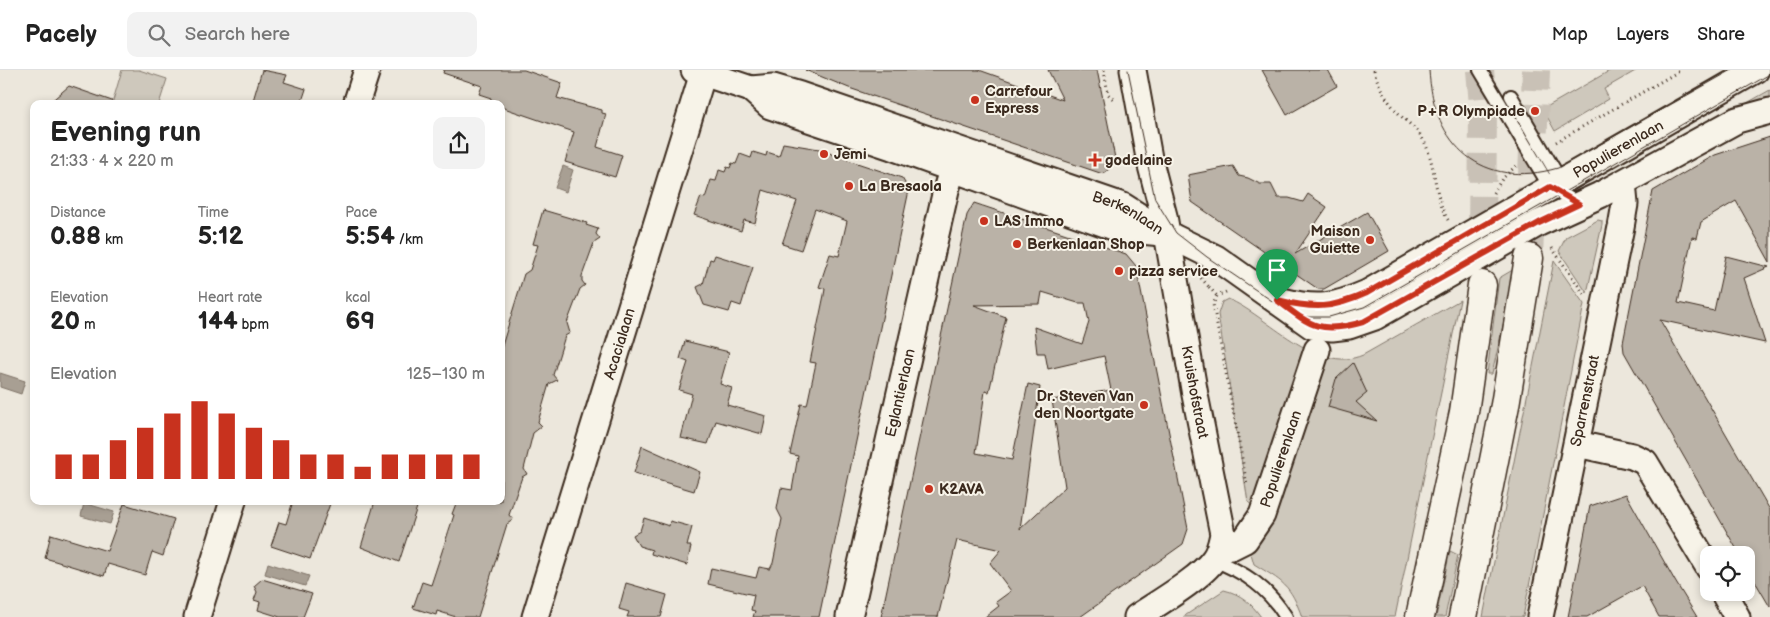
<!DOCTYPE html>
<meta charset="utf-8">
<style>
:root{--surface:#fff;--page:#f2f2f2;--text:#222;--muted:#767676;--line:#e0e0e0;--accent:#c8321e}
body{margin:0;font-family:"Balsamiq Sans",sans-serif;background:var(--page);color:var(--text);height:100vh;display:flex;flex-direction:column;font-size:19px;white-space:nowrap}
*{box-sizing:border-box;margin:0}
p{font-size:16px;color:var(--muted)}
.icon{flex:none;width:28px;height:28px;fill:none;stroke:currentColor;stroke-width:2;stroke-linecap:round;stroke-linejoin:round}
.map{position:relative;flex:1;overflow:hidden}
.panel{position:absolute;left:30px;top:30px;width:475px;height:405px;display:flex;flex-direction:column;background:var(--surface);border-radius:10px;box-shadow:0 2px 8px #0003}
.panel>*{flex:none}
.buttons{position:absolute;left:1700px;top:476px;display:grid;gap:10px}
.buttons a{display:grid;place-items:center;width:55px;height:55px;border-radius:10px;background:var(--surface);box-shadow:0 2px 8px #0003;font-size:25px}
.pin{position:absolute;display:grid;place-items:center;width:42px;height:42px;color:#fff;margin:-51px -21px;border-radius:50% 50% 50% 0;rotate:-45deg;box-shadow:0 0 5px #0007}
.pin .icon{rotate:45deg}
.round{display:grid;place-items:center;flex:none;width:52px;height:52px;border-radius:10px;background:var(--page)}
.headline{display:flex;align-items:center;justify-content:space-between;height:85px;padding:0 20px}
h1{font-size:28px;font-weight:800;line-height:38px}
.stats{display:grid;grid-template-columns:repeat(3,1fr);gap:8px;height:85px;padding:5px 20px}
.stats div{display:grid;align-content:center}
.stats b{font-size:25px;font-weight:800}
.stats small{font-size:14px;font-weight:400}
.stats p{font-size:14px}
.chart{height:140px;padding:10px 20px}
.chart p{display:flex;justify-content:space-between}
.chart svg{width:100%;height:90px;margin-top:5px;stroke:var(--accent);stroke-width:6}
header{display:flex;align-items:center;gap:30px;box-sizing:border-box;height:70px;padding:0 25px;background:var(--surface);border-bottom:1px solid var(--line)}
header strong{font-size:24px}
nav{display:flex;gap:28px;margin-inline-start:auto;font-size:18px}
.search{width:350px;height:45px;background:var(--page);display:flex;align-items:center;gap:12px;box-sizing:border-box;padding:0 18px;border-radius:10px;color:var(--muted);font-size:19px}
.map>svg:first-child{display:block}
.green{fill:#cec8bc;stroke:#84796d}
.water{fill:#a89f93;stroke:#7c7064}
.building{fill:#bab2a7;stroke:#3b2a1e;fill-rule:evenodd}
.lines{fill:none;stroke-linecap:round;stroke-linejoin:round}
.highway-tunnel{stroke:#c9c1b6;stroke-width:28;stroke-dasharray:28 14;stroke-linecap:butt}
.lane-casing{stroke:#3b2a1e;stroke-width:16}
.street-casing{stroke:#3b2a1e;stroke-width:29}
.highway-casing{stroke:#3b2a1e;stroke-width:31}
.path{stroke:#3b2a1e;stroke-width:3;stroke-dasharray:1 4;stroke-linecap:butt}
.lane{stroke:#f7f3e8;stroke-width:12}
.street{stroke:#f7f3e8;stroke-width:25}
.highway{stroke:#f7f3e8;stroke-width:28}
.tram{stroke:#3b2a1e;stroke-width:1}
.route-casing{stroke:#fff;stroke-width:10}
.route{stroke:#c8321e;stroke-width:6}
.poi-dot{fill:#c8321e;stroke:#f7f3e8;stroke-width:2}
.labels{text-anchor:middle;stroke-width:4;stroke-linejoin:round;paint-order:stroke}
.poi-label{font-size:15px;font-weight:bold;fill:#3b2a1e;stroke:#f7f3e8;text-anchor:start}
.street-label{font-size:15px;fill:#3b2a1e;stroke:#f7f3e8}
</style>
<header>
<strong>Pacely</strong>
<div class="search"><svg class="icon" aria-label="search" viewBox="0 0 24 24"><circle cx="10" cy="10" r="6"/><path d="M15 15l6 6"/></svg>Search here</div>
<nav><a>Map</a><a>Layers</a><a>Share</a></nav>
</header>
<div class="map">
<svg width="1770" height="547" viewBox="0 0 1770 547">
<rect width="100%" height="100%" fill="#ece7dc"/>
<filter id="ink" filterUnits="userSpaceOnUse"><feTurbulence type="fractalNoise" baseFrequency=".02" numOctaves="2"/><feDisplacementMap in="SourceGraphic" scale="10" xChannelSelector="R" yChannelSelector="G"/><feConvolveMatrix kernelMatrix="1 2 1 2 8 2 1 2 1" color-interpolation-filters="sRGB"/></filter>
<g filter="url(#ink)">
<g class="green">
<polygon points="122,0 139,0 167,9 159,34 112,34"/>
<polygon points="1611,0 1637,0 1604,19 1609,29 1555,61 1543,39"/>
<polygon points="1770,20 1770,35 1597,118"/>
<polygon points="1598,150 1602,151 1602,155 1587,223 1559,181 1566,167"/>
<polygon points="1554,191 1584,234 1523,547 1483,547"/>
<polygon points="1516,198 1492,304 1487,304 1499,208"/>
<path d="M1228,229C1267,245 1316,305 1363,285L1460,230L1395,547H1302C1290,514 1283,512 1254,494L1250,480L1253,436L1248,432L1218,244L1222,232Z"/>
<polygon points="1450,481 1458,485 1445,547 1436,547"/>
<path d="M1224,520C1241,524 1251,533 1261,547H1183Z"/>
</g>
<g class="water">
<polygon points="563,96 573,100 566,122 555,118"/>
<polygon points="0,303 25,311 21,324 0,317"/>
<polygon points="84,433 114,442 110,454 81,446"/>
<polygon points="268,493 309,506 305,516 265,504"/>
</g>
<g class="building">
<polygon points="262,0 287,5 284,12 306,19 301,34 252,34"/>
<polygon points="444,0 524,0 562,13 557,28 602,40 602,43 606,44 597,77 622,85 615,107 565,92 574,62 501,37 501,34 490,34 491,28 479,24 482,16 443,3"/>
<polygon points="805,0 979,0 1063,30 1048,0 1097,0 1116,93 1103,104 849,18"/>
<polygon points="1262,0 1328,0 1337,16 1287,45"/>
<polygon points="69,16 112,31 111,34 48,34"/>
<polygon points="1770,67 1770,192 1736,131 1701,152 1697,168 1692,167 1678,233 1714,241 1726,186 1769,197 1744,208 1765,273 1660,250 1770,440 1770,537 1746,496 1746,485 1740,485 1624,282 1623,273 1653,121 1715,85"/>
<polygon points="783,73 825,80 833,85 902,108 909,120 819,547 753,547 755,541 751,540 754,525 708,514 711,498 756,508 759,497 770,499 773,493 782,449 777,439 781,418 792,420 798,386 790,384 801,334 807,335 816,293 810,292 824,225 825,219 819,217 830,184 839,186 847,151 815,139 801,180 782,174 797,131 763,120 755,153 744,150 741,161 694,145 701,127 705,128 711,110 716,111 719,100 725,102 727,97 730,98 732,93 736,94 740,84 751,88 753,82 766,86 767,82 779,86"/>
<polygon points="1233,96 1239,106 1248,108 1260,114 1271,114 1278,128 1289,128 1303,132 1308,124 1327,137 1295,184 1367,142 1389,181 1324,219 1318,219 1192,132 1188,105"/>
<path d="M974,133L1126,184L1136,196L1188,459L1183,474L1080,547H985L999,536L996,532L1011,521L990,493L1001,480L957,470L938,547H881L967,145ZM1042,222L1078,233H1085L1089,252L1082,274L1034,257L1037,283H1045L1048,299L1104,286L1111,320L1052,330L1065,417L1020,459L1040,317L1028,314L1012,390L976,383L985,321L989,322L1006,247L974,235L1040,234Z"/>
<polygon points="543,140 587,153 586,155 598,159 596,164 600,169 594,173 582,206 582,211 585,215 580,219 567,253 570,263 565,266 553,305 557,310 549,314 538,352 542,356 533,363 524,399 527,404 522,407 509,445 513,450 507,454 478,547 456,547 437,541 436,545 413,538 422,512 431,515 454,445 452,444 457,431 501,431 501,279 524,204 530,200 538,175 533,174"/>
<polygon points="715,185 753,197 741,236 732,233 729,242 704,235 697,217 703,214 710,189 713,190"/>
<polygon points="685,271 729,282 720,314 732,318 727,335 766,346 762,364 716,351 708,374 681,368 692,324 679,320 688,292 680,289"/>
<polygon points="1353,293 1367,323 1356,332 1377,351 1328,337 1336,309"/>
<polygon points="642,376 700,402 694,421 634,403"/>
<polygon points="1626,424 1675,511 1697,547 1659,547 1642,516 1587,547 1568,547 1590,436"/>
<polygon points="293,431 331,431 310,489 271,476 279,452 286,454"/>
<polygon points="375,431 398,435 400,431 419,431 399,492 361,477"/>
<polygon points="124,434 174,449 163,486 152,482 145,505 108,494 104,506 45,488 51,464 107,481"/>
<polygon points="644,448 669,456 670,451 692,457 687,476 691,476 687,495 651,484 652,480 639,476 633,465 640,461"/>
<polygon points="262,509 312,524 303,547 280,547 258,540 260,532 254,530 257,522 254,516"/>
<polygon points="626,513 667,525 661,547 627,547 629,542 619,539"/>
</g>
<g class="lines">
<g class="highway-tunnel">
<polyline points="1480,0 1483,35 1482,178"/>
<polyline points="1529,188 1536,0"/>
</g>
<g class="lane-casing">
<g id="lane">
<polyline points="1480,0 1550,117 1579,134"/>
<polyline points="1511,26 1561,111"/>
<path d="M1213,490C1245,502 1268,518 1286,547"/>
</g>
</g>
<g class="street-casing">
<g id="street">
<path id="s1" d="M694,0L751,19L773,17L800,25L1123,136L1167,164L1216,188L1312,256L1332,258L1349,256L1375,247L1539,153L1600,125L1737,50L1770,41"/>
<path id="s2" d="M1133,0L1149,88L1164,146L1195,325L1223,464C1221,473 1220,481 1214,489C1201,508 1158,533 1137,547"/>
<polyline points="751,19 770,36 892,77 1119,159 1162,163"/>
<polyline points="356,34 367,0"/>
<path id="s3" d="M1283,231C1317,240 1335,237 1367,223L1756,0"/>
<polyline points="1577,374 1632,386 1645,392 1709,498"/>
<path id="s4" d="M1221,478L1231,477L1245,470L1262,445L1317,280"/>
<polyline points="1723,522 1737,547"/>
<polyline points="197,547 233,431"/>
<path id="s5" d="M535,547L704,0"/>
<path id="s6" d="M849,547L946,120L958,80"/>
<path id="s7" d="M1540,547L1621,157L1625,134L1623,113"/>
</g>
</g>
<g class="highway-casing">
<g id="highway">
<polyline points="1420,547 1464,342 1482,215"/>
<polyline points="1463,547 1505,335 1529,188"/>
</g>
</g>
<g class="path">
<polyline points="1104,0 1108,24 1115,31"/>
<path d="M1374,0C1379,20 1390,35 1404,49C1410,54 1417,60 1421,66C1437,91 1432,123 1448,150"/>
<polyline points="1556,72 1681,0"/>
<polyline points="1493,123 1502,109 1518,94"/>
<polyline points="1552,178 1584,224"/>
<polyline points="1201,208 1209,217"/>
<polyline points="1209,217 1217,226"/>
<polyline points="1226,222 1217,226 1213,234 1247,415"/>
</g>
<use href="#lane" class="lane"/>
<use href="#street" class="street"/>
<use href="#highway" class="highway"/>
<g class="tram">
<polyline points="1128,0 1155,129 1176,163 1207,187 1287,241 1307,247 1329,247 1364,237 1770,4"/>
<path d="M1429,0C1433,76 1482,120 1558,98L1732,0"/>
</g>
</g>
</g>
<g class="lines" filter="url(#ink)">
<g class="route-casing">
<path id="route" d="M1550,117L1579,134L1539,153L1363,252C1319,265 1310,255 1277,230C1314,239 1332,239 1367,223Z"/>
</g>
<use href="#route" class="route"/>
</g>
<g class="poi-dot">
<circle cx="975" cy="30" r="5"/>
<circle cx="1535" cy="41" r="5"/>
<circle cx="824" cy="84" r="5"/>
<path d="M1092.5 82.5h5v5h5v5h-5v5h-5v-5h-5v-5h5z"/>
<circle cx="849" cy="116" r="5"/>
<circle cx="984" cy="151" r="5"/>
<circle cx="1370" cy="170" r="5"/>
<circle cx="1017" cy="174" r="5"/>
<circle cx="1119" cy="201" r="5"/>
<circle cx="1144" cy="335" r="5"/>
<circle cx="929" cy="419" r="5"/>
</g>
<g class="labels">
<g class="poi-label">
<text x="985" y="26">Carrefour<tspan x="985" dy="17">Express</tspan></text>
<text x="1525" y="46" text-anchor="end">P+R Olympiade</text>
<text x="834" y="89">Jemi</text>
<text x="1105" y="95">godelaine</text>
<text x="859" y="121">La Bresaola</text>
<text x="994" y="156">LAS Immo</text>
<text x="1360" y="166" text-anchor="end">Maison<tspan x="1360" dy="17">Guiette</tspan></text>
<text x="1027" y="179">Berkenlaan Shop</text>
<text x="1129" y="206">pizza service</text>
<text x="1134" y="331" text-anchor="end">Dr. Steven Van<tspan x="1134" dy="17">den Noortgate</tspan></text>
<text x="939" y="424">K2AVA</text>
</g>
<g class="street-label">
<text dy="5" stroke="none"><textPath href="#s3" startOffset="376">Populierenlaan</textPath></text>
<text dy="5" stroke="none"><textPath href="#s1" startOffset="459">Berkenlaan</textPath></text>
<text dy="5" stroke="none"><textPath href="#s5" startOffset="286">Acacialaan</textPath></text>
<text dy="5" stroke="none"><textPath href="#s2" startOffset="328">Kruishofstraat</textPath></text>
<text dy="5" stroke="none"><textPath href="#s6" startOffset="230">Eglantierlaan</textPath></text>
<text dy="5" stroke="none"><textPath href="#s7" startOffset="221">Sparrenstraat</textPath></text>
<text dy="5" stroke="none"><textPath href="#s4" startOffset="115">Populierenlaan</textPath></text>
</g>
</g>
</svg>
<div class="buttons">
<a><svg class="icon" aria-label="locate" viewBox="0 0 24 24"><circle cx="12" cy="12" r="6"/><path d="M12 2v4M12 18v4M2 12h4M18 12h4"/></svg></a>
</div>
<div class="pin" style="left:1277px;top:230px;background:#1e9e55"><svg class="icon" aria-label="arrive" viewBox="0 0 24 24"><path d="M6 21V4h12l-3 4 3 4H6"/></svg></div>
<section class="panel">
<div class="headline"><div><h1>Evening run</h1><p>21:33 · 4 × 220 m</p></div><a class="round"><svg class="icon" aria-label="share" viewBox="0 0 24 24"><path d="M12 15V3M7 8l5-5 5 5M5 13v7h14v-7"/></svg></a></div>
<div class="stats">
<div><p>Distance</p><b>0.88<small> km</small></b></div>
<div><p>Time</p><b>5:12</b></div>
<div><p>Pace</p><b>5:54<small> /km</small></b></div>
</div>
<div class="stats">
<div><p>Elevation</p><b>20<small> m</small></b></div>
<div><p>Heart rate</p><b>144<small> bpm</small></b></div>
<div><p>kcal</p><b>69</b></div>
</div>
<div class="chart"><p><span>Elevation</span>125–130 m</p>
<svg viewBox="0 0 160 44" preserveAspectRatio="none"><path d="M5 44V32M15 44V32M25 44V25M35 44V19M45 44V12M55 44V6M65 44V12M75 44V19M85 44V25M95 44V32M105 44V32M115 44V38M125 44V32M135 44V32M145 44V32M155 44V32"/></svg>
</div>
</section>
</div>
